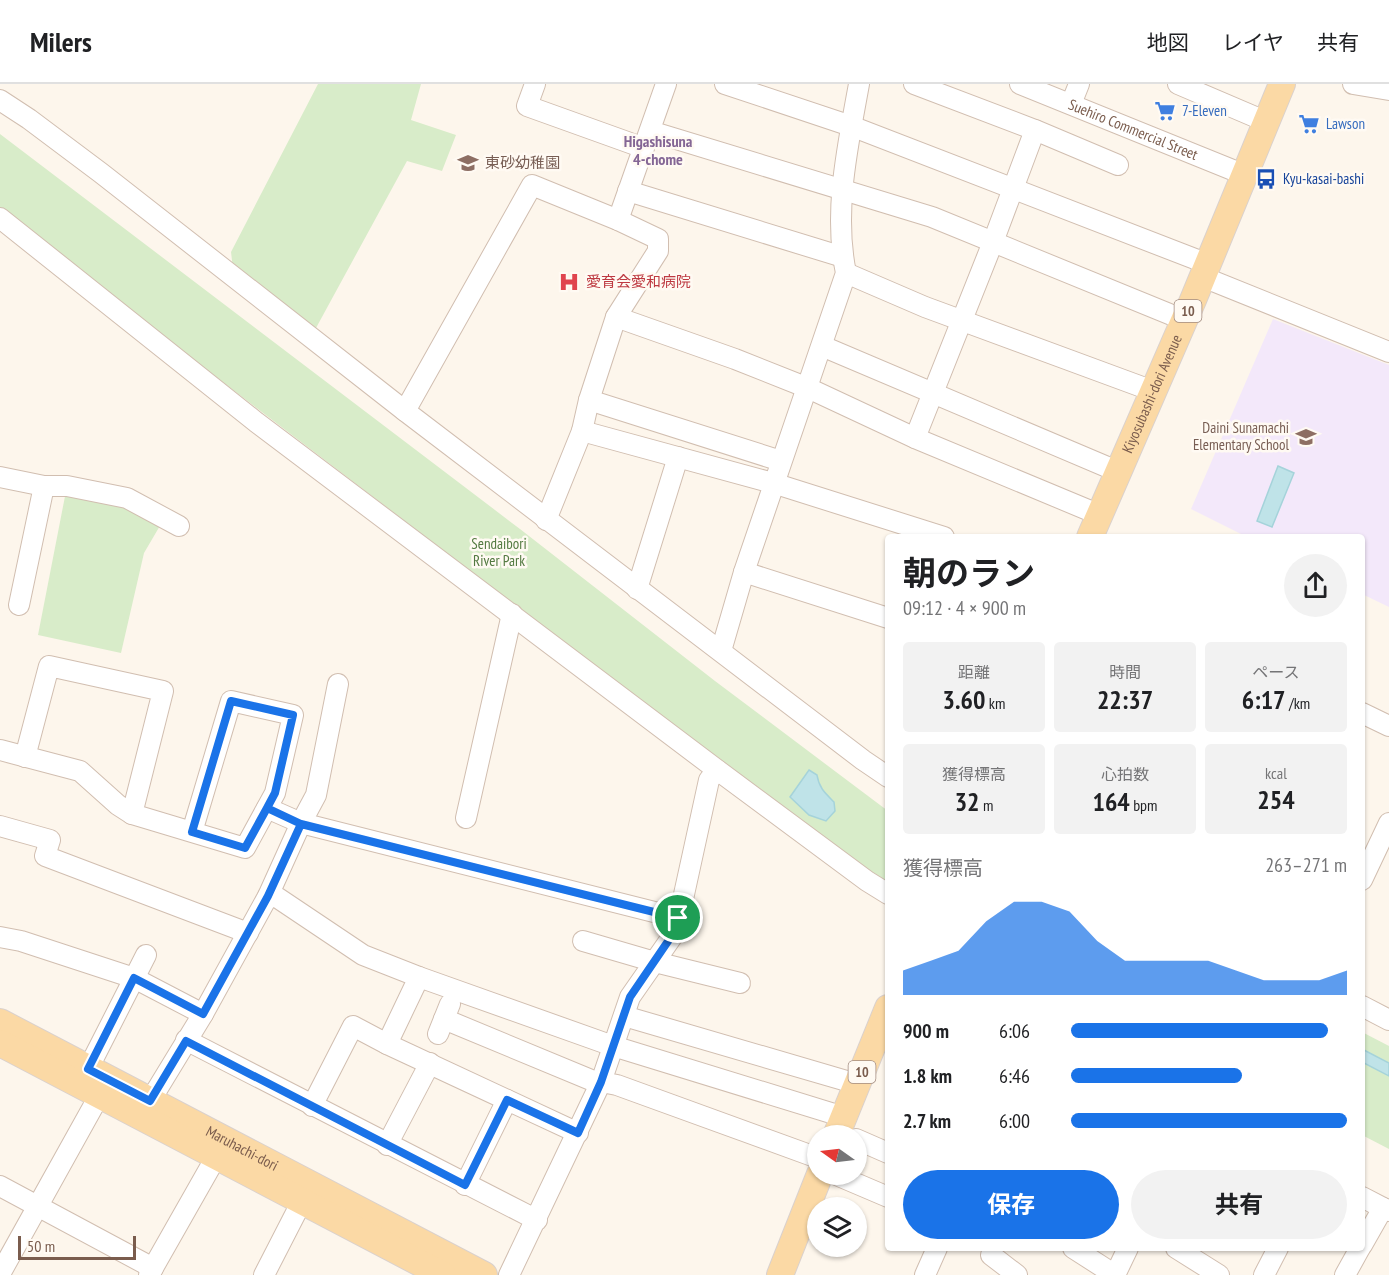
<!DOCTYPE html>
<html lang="ja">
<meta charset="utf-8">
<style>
:root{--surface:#fff;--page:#f2f2f2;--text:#202124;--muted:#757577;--line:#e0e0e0;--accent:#1a73e8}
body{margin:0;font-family:"PT Sans Narrow","Noto Sans JP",sans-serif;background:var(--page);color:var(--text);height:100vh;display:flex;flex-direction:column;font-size:22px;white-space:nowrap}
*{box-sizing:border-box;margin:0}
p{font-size:20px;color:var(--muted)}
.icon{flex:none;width:33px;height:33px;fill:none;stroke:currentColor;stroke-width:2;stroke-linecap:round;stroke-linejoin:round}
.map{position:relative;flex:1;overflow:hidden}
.drawer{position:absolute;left:885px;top:450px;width:480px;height:717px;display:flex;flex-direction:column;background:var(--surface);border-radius:6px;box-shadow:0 2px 4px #0004}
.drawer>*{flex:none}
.needle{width:39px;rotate:284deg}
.fabs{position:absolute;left:807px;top:1041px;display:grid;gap:12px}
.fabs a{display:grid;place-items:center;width:60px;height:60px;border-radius:50%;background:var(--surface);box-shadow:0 2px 4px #0004;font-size:30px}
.scale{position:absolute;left:18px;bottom:15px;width:118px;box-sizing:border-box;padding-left:6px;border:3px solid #7a5c4d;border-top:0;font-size:16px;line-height:21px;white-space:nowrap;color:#7a5c4d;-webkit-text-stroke:4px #fffaf3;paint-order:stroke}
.pin{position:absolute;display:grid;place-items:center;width:51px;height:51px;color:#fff;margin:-26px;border:3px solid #fff;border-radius:50%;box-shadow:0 2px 6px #0007}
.round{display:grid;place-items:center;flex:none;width:63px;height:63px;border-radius:32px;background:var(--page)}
.head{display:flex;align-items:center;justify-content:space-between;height:102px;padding:0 18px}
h1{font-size:33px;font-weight:700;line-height:45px}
.stats{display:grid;grid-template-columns:repeat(3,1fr);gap:9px;height:102px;padding:6px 18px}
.stats div{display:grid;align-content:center;border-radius:6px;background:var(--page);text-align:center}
.stats b{font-size:26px;font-weight:700}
.stats small{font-size:16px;font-weight:400}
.stats p{font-size:16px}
.chart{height:168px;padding:12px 18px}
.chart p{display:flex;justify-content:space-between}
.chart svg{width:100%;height:108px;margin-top:6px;fill:var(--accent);opacity:.7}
.cta{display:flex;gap:12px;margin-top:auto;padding:12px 18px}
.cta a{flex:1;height:69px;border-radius:36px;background:var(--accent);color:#fff;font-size:24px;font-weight:700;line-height:69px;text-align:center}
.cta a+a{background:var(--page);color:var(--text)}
ul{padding:0 18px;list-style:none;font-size:20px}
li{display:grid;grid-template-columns:96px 72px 1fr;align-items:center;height:45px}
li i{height:15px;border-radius:8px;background:var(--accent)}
header{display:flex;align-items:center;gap:36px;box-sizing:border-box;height:84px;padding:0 30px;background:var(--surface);border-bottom:2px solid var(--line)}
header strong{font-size:28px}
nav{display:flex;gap:33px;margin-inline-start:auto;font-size:21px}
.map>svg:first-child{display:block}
.education{fill:#f3e8fa}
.green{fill:#d8ecc9}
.water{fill:#bfe3e8;stroke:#a5d3da;stroke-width:1.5}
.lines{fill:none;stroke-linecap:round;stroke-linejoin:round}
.minor-casing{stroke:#d1beb0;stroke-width:22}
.major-casing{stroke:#dad1cd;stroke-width:28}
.minor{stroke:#fff;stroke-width:20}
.major{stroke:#fbd9a5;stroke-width:26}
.route-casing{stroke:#fff;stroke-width:12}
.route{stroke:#1a73e8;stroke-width:8}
.labels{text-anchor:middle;stroke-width:5;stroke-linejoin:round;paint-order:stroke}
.shield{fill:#fffaf3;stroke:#a28b7f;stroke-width:1.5}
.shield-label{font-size:14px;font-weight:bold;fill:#7a5c4d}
.shop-label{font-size:15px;fill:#366cbe;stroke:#fffaf3;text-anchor:start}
.street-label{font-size:15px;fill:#7a5c4d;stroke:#fffaf3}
.education-label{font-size:15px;fill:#785e54;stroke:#fffaf3;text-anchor:start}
.transit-label{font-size:15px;fill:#164399;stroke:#fffaf3;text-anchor:start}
.health-label{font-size:15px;fill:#be3a42;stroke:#fffaf3;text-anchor:start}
.park-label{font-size:15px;fill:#537a41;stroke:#fffaf3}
.neighbourhood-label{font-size:16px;font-weight:bold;fill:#846695;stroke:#fffaf3}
</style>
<header>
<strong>Milers</strong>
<nav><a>地図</a><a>レイヤ</a><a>共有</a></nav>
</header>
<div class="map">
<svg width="1389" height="1191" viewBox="0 0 1389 1191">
<rect width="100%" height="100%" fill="#fdf6ec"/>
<polygon class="education" points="1273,235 1389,281 1389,523 1362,510 1362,453 1247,453 1191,425"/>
<g class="green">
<polygon points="318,0 421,0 411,36 456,51 442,87 407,77 316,244 233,185 231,168"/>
<polygon points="0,50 520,445 715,597 888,727 888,799 873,790 715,674 0,128"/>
<polygon points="67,402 127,414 161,440 144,469 121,569 38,551"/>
<polygon points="1362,948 1389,962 1389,1065 1362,1051"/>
</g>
<g class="water">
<polygon points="1278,382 1294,389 1272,443 1257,437"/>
<path d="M809,686L817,691C819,704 825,709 834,718L835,727L826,737L809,731L790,713Z"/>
<polygon points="1362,965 1389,979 1389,992 1362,978"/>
</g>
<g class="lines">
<g class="minor-casing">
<g id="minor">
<polyline points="535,0 527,22 644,64"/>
<polyline points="725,0 851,42 1208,180"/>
<polyline points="914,0 1035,46 1118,81"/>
<path id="s1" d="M1020,0L1245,91"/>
<polyline points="1178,0 1267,38"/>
<polyline points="1353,0 1389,6"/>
<polyline points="0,16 29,35 101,89 405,327 863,676 888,693"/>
<polyline points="1071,20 1079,0"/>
<polyline points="650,47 932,133 1184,236"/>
<polyline points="628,107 843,173"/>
<polyline points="0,134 256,338 716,685 867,797 888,810"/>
<polyline points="618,136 666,0"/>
<polyline points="846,189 925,223 1153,307"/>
<polyline points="1203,193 1389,268"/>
<polyline points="616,233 735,275 808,304 915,354 1100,431"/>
<polyline points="822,262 1119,388"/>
<polyline points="589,316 781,377"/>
<polyline points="405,327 532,101 618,136 658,155 658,167 616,233 589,316 582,347 546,436"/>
<polyline points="582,347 773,399 944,453"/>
<polyline points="915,354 993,158 1035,46"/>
<polyline points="0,393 44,402 67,402 127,414 179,442"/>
<polyline points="744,488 888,534"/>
<polyline points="637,505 678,373"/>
<polyline points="19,521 44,402"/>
<path d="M721,567L744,488L846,189C833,127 848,61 859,0"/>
<polyline points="1362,629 1389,642"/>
<polyline points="0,666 80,687 118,721 132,730 245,764 275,709 293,631 231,617 192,748"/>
<polyline points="25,673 49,582 163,607 132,730"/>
<polyline points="267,724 301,739 678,834"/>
<polyline points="466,734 512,530"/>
<polyline points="0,742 50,756 45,772 248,849"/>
<polyline points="1362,796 1389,739"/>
<polyline points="268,812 278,814 363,871 419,893 387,960 353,942 312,1022"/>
<polyline points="0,853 21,857 134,894 203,930"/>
<polyline points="583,857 655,878 740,899"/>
<polyline points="419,893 613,962 844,1033"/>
<polyline points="1362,922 1389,936"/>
<polyline points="624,932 857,1000"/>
<polyline points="444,935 591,996 617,1001 818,1074"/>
<polyline points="438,950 450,920"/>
<polyline points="186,956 537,1136"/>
<polyline points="387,960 578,1049"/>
<polyline points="88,985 146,871"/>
<polyline points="150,1017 203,930 268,812 301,739 316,711 338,600"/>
<polyline points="856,1055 888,1069"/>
<polyline points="387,1061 430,979"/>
<polyline points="834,1090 888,1113"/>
<polyline points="465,1101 507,1016"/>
<polyline points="0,1102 153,1184"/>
<polyline points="1362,1113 1389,1127"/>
<polyline points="1362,1161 1383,1124"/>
<polyline points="1073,1164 1115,1191"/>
<polyline points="1176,1164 1219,1191"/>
<polyline points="991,1171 1017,1191"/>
<polyline points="0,1190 99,1012"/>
<polyline points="149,1191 216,1073"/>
<polyline points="264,1191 302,1117"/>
<polyline points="509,1191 601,998 630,913 676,847 709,696 717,686"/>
<polyline points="925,1191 937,1164"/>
<polyline points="1115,1191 1128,1164"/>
<polyline points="1264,1191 1278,1164"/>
<polyline points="1345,1191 1360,1164"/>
</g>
</g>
<g class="major-casing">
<g id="major">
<path id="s2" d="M1090,453L1193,216L1282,0"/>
<path id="s3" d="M0,938L484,1191"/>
<polyline points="0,959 443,1191"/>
<polyline points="836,1052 888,924"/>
<polyline points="780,1191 820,1090"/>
</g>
</g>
<use href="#minor" class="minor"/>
<use href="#major" class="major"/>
</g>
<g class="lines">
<g class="route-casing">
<polyline id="route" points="678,834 301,740 267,724 245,764 192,748 231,617 293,631 275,709 267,724 301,740 268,812 203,930 134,894 88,985 150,1017 186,957 465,1101 507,1016 578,1049 601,998 630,913 675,847 678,834"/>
</g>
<use href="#route" class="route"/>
</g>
<defs>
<g id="supermarket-bare" transform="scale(1.62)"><path d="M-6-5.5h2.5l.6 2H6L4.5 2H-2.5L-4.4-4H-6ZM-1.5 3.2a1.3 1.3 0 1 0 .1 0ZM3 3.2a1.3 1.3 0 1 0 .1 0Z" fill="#3f7fe0" stroke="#fffaf3" stroke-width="2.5" paint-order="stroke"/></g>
<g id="school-bare" transform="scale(1.62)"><path d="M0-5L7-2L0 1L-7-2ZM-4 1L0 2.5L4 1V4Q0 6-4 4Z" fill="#8d6e63" stroke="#fffaf3" stroke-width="2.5" paint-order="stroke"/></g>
<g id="bus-bare" transform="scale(1.62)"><path d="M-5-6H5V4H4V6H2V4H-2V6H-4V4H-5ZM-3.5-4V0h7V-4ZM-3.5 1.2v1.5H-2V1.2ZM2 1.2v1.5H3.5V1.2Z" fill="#1a4fb4" stroke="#fffaf3" stroke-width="2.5" paint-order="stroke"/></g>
<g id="hospital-bare" transform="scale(1.62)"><path d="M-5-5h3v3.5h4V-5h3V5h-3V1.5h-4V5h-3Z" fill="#e0444e" stroke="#fffaf3" stroke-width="2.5" paint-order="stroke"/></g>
</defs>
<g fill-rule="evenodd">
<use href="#supermarket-bare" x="1165" y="27"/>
<use href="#supermarket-bare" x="1309" y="40"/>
<use href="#school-bare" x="468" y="79"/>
<use href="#bus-bare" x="1266" y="95"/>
<use href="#hospital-bare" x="569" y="198"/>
<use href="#school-bare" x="1306" y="353"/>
</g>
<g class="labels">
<g class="shield">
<rect x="1174.5" y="216" width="27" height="22" rx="4.5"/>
<rect x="848.5" y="977" width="27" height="22" rx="4.5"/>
</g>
<g class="shield-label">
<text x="1188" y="232">10</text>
<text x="862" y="993">10</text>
</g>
<g class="shop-label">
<text x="1182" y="32">7-Eleven</text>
<text x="1326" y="45">Lawson</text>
</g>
<g class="street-label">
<text dy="5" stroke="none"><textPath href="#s1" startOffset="122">Suehiro Commercial Street</textPath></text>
<text dy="5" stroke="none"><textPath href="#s2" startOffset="156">Kiyosubashi-dori Avenue</textPath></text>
<text dy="5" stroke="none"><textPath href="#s3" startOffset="273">Maruhachi-dori</textPath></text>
</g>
<g class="education-label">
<text x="485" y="84">東砂幼稚園</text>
<text x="1289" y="349" text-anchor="end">Daini Sunamachi<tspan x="1289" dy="17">Elementary School</tspan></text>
</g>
<g class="transit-label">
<text x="1283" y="100">Kyu-kasai-bashi</text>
</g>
<g class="health-label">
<text x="586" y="203">愛育会愛和病院</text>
</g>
<g class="park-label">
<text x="499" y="465">Sendaibori<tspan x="499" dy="17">River Park</tspan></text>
</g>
<g class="neighbourhood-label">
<text x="658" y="63">Higashisuna<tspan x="658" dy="18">4-chome</tspan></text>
</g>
</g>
</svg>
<div class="fabs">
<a><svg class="needle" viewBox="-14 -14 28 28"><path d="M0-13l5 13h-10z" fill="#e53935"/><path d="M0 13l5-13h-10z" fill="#757577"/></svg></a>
<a><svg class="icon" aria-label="layers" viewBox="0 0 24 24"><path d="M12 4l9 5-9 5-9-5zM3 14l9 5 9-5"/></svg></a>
</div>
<div class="scale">50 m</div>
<div class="pin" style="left:678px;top:834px;background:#1e9e55"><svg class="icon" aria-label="arrive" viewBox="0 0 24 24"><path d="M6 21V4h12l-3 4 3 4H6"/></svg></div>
<section class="drawer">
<div class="head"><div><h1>朝のラン</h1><p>09:12 · 4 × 900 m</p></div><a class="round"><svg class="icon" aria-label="share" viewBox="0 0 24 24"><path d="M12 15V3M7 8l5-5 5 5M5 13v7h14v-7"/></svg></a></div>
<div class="stats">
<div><p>距離</p><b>3.60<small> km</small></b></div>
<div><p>時間</p><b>22:37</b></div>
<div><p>ペース</p><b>6:17<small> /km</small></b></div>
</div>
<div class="stats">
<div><p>獲得標高</p><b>32<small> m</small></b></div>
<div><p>心拍数</p><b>164<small> bpm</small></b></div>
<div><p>kcal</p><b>254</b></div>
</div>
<div class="chart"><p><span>獲得標高</span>263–271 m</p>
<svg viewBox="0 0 160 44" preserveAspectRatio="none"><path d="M0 44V34L10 30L20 26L30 14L40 6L50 6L60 10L70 22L80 30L90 30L100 30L110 30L120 34L130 38L140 38L150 38L160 34V44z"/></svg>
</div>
<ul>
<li><b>900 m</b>6:06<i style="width:93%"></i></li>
<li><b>1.8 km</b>6:46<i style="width:62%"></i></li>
<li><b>2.7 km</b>6:00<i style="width:100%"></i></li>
</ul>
<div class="cta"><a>保存</a><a>共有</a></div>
</section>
</div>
